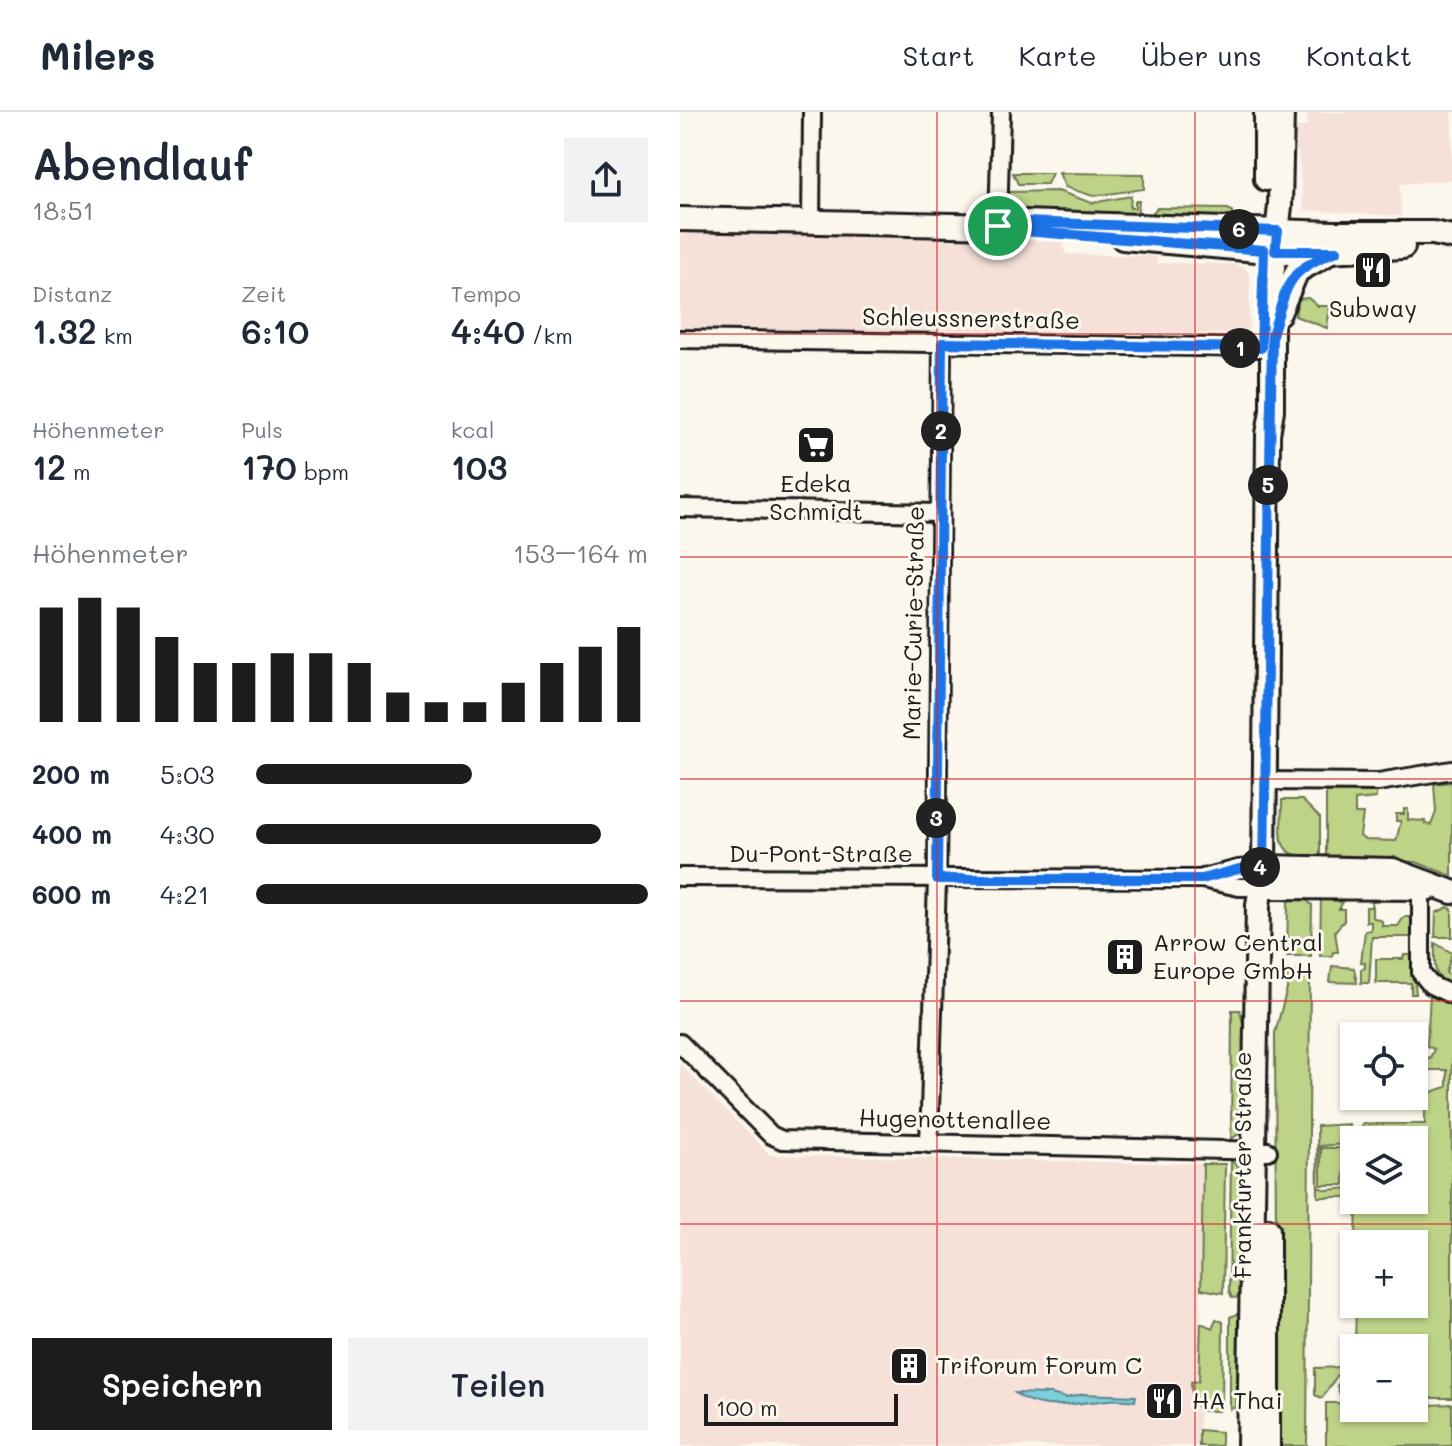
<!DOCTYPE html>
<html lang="de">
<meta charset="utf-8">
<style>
:root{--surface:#fff;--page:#f2f2f3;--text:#1f2937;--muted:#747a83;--line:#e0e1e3;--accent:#1c1c1c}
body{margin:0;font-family:Mali,sans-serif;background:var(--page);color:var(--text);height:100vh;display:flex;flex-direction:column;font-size:30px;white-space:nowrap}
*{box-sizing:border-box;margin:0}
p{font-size:26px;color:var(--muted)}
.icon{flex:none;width:44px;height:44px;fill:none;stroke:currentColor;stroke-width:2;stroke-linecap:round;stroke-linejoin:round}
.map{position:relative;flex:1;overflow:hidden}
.side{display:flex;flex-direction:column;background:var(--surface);width:680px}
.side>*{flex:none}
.tools{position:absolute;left:660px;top:910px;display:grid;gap:16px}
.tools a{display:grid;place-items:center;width:88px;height:88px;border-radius:0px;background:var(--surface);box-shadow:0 2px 6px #0004;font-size:40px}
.scale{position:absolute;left:24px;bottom:20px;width:194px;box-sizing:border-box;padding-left:8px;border:4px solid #1c1c1c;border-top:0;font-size:22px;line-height:28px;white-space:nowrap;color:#1c1c1c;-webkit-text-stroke:6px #fbf7ec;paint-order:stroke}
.pin{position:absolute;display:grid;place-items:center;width:68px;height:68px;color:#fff;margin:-34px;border:4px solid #fff;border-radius:50%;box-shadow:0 2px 8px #0007}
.km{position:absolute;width:40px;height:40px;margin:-20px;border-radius:50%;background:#222;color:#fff;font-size:22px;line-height:40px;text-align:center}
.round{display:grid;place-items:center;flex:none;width:84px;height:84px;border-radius:0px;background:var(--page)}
.overview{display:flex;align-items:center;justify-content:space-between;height:136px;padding:0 32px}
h1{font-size:44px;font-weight:600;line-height:60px}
.stats{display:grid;grid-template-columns:repeat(3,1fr);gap:12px;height:136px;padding:8px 32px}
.stats div{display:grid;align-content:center}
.stats b{font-size:34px;font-weight:600}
.stats small{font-size:22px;font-weight:400}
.stats p{font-size:22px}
.chart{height:224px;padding:16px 32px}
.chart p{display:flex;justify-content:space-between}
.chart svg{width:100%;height:144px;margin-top:8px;stroke:var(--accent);stroke-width:6}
.action{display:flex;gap:16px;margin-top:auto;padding:16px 32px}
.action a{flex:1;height:92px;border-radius:0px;background:var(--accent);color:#fff;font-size:32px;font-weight:600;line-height:92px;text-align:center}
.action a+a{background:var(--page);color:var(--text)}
ul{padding:0 32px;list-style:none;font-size:26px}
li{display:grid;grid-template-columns:128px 96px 1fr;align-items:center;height:60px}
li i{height:20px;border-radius:10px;background:var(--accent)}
header{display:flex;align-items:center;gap:48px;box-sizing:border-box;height:112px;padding:0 40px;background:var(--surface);border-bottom:2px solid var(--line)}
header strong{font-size:38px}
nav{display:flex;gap:44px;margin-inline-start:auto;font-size:28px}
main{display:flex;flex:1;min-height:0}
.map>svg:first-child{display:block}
.built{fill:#f6e1d8}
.green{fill:#bdd388;stroke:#6c7852;stroke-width:2}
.water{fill:#7fcedb;stroke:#57878f;stroke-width:2}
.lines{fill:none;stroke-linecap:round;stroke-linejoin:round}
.street-casing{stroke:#1c1c1c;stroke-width:22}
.secondary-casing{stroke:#1c1c1c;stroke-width:28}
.street{stroke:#fbf7ec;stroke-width:16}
.secondary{stroke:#fbf7ec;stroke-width:22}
.route-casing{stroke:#fff;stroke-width:16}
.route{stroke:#1a73e8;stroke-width:10}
.grid{fill:none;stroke:#d62828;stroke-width:2;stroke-opacity:0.55}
.labels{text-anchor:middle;stroke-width:6;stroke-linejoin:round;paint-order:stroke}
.poi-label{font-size:24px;fill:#1c1c1c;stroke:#fbf7ec;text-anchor:start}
.street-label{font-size:24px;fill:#1c1c1c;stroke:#fbf7ec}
</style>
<header>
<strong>Milers</strong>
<nav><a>Start</a><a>Karte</a><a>Über uns</a><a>Kontakt</a></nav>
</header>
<main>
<section class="side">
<div class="overview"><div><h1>Abendlauf</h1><p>18:51</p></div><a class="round"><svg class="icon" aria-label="share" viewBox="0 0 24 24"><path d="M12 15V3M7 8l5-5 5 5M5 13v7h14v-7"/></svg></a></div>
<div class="stats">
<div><p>Distanz</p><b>1.32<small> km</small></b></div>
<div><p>Zeit</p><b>6:10</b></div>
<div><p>Tempo</p><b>4:40<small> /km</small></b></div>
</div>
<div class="stats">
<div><p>Höhenmeter</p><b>12<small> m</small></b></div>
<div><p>Puls</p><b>170<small> bpm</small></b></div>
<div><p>kcal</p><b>103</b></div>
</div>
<div class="chart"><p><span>Höhenmeter</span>153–164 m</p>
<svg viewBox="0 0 160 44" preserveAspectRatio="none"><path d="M5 44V9M15 44V6M25 44V9M35 44V18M45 44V26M55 44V26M65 44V23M75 44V23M85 44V26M95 44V35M105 44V38M115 44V38M125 44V32M135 44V26M145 44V21M155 44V15"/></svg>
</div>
<ul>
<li><b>200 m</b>5:03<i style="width:55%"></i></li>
<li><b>400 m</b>4:30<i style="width:88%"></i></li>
<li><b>600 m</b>4:21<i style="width:100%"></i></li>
</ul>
<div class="action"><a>Speichern</a><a>Teilen</a></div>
</section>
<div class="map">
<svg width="772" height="1334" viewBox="0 0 772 1334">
<rect width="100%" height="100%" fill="#fbf7ec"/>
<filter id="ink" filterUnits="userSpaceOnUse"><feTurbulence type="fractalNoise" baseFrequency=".0125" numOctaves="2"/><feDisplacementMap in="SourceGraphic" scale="16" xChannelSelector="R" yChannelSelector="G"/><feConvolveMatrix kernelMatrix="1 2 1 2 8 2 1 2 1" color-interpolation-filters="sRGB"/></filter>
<g filter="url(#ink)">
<g class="built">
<polygon points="627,0 772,0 772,68 720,72 721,104 624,98 615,16 627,14"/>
<polygon points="0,118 354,126 384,130 385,142 477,144 477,151 554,152 565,156 570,165 569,217 564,222 0,219"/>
<polygon points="0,952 90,1043 523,1052 519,1334 0,1334"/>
</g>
<g class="green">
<polygon points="333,61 372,61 367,72 338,72"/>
<polygon points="379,61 464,62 464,77 413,84 385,75"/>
<polygon points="378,79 412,91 451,84 450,96 455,96 455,89 459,89 457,104 332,101 328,95 327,80"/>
<polygon points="477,96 548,97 552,99 552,110 474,105 473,100"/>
<polygon points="628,186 638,194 650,194 647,216 615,204 618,187"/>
<polygon points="772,670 772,764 736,750 646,748 646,680 696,677 696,686 675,688 675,702 683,702 680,724 685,728 716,729 721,709 716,709 716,702 724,702 724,697 728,697 728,708 745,709 745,712 751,713 756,700 754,672"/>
<path d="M602,688H622L640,706V747C592,744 602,729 602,688Z"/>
<polygon points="622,784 632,793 631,844 607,844 608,791 610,787"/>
<polygon points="641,784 659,784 659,790 663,790 659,797 664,797 664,809 655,819 658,840 653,840 652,844 640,844"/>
<polygon points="692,784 692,805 702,809 702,814 718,814 724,805 733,805 733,825 692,825 689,871 681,871 681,857 685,856 685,851 681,850 685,819 691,818 691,810 686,810 686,795 691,795"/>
<polygon points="768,795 772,797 772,825 755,825 756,801"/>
<path d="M755,831L772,841L766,861L772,864V875C751,866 755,851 755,831Z"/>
<polygon points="724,843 732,843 736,882 731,882 731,871 696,871 696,847 723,847"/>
<polygon points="652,854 674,856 677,871 650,870"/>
<polygon points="607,860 630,861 627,1334 597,1334 595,921 607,877"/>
<polygon points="750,883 772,891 772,1286 734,1286 734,1236 675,1236 676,1192 734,1192 734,1132 676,1132 677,1088 734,1088 734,1028 677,1028 683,1012 745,1012 745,982 767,975 767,958 740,958 740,943 750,946 754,937 747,934"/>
<polygon points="552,898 560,898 565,921 566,1017 551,1027"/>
<polygon points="669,1012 668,1032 639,1034 638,1075 647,1078 669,1076 668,1085 638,1085 637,1014"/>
<rect x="641" y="1036" width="23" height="37"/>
<polygon points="551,1049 565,1059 563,1185 552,1186 549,1179"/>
<polygon points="523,1052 545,1052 543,1181 521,1177"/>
<polygon points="560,1201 565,1205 559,1294 550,1297 550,1205"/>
<polygon points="536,1207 543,1210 542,1294 539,1299 523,1299 512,1290 511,1270 519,1269 521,1211 532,1216"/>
<polygon points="674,1252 674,1285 661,1285 657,1274"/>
<polygon points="663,1255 642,1286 635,1283 635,1256"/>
<polygon points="646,1291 674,1291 674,1296 772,1292 772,1334 646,1334"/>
<polygon points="519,1318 541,1320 541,1334 519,1334"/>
</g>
<path class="water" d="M335,1281L370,1282L386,1286L403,1282L456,1284L455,1289C419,1281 369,1308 335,1281Z"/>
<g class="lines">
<g class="street-casing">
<g id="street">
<polyline points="131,111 132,0"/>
<polyline points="318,114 321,0"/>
<polyline points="0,227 581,236"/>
<polyline points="0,396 259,401"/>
<polyline points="585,669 698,670 772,658"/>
<polyline points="0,765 522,767 559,775 584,775"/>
<polyline points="523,766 559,757 584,755"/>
<polyline points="741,767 741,861 751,873 772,883"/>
<polyline points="0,931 91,1023 102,1028 588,1039"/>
<polyline points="249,1032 257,767 262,231"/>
</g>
</g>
<g class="secondary-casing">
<g id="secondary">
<polyline points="586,0 586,67"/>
<polyline points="0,107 318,114 344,110 654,121 753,121 772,125"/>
<polyline points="443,126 609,141 723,135"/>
<polyline points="599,201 617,159 644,144"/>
<polyline points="584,755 713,758 772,780"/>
<polyline points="584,775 749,776"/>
<polyline points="569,1334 578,793 584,755 588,322 592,298 592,165 600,94 602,0"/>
<polyline points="588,1334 588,1118"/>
</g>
</g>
<use href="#street" class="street"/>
<use href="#secondary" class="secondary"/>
</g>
</g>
<g class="lines" filter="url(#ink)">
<g class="route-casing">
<path id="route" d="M344,110L598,119L595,139H657C604,159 608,173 592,223L584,755L559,757L522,767H257L262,231L581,236L584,138L343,119L318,114Z"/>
</g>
<use href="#route" class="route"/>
</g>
<path class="grid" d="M257,0V1334M515,0V1334M0,222H772M0,445H772M0,667H772M0,889H772M0,1112H772"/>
<defs>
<g id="restaurant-square" transform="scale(2)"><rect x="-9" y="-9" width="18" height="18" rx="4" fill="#1c1c1c" stroke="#fbf7ec"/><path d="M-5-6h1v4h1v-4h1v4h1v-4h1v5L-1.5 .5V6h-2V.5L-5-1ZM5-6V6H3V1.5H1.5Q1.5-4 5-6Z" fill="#fff"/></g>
<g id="supermarket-square" transform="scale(2)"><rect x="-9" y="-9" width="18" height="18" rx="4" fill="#1c1c1c" stroke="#fbf7ec"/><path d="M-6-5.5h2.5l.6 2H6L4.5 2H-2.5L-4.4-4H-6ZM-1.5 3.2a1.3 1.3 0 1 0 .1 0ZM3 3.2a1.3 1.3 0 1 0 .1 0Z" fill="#fff"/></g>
<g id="building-square" transform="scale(2)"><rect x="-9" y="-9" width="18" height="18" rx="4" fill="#1c1c1c" stroke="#fbf7ec"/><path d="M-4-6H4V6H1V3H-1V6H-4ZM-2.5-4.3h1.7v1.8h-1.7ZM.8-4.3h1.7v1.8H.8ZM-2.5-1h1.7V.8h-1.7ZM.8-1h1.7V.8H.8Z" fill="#fff"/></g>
</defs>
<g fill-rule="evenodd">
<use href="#restaurant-square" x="693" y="158"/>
<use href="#supermarket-square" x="136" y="333"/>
<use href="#building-square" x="445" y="845"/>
<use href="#building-square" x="229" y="1254"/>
<use href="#restaurant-square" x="484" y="1289"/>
</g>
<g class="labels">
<g class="poi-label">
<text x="693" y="205" text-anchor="middle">Subway</text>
<text x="136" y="380" text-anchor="middle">Edeka<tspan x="136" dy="28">Schmidt</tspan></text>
<text x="473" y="839">Arrow Central<tspan x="473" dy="28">Europe GmbH</tspan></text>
<text x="257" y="1262">Triforum Forum C</text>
<text x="512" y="1297">HA Thai</text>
</g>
<g class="street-label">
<text transform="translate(291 207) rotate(1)" y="8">Schleussnerstraße</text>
<text transform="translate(234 511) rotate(-89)" y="8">Marie-Curie-Straße</text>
<text x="141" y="750">Du-Pont-Straße</text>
<text transform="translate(275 1008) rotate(1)" y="8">Hugenottenallee</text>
<text transform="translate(563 1053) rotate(-90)" y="8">Frankfurter Straße</text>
</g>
</g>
</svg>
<div class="tools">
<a><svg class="icon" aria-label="locate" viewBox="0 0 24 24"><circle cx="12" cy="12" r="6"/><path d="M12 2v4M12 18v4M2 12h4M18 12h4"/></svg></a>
<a><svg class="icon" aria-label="layers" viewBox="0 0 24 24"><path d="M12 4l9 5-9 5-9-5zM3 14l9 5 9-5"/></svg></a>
<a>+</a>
<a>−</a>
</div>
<div class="scale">100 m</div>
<div class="pin" style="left:318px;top:114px;background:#1e9e55"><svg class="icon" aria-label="arrive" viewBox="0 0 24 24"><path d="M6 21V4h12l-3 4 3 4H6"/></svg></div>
<b class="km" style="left:560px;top:236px">1</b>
<b class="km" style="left:261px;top:319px">2</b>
<b class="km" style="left:256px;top:706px">3</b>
<b class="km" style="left:580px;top:755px">4</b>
<b class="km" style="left:588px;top:373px">5</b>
<b class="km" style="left:559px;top:117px">6</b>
</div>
</main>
